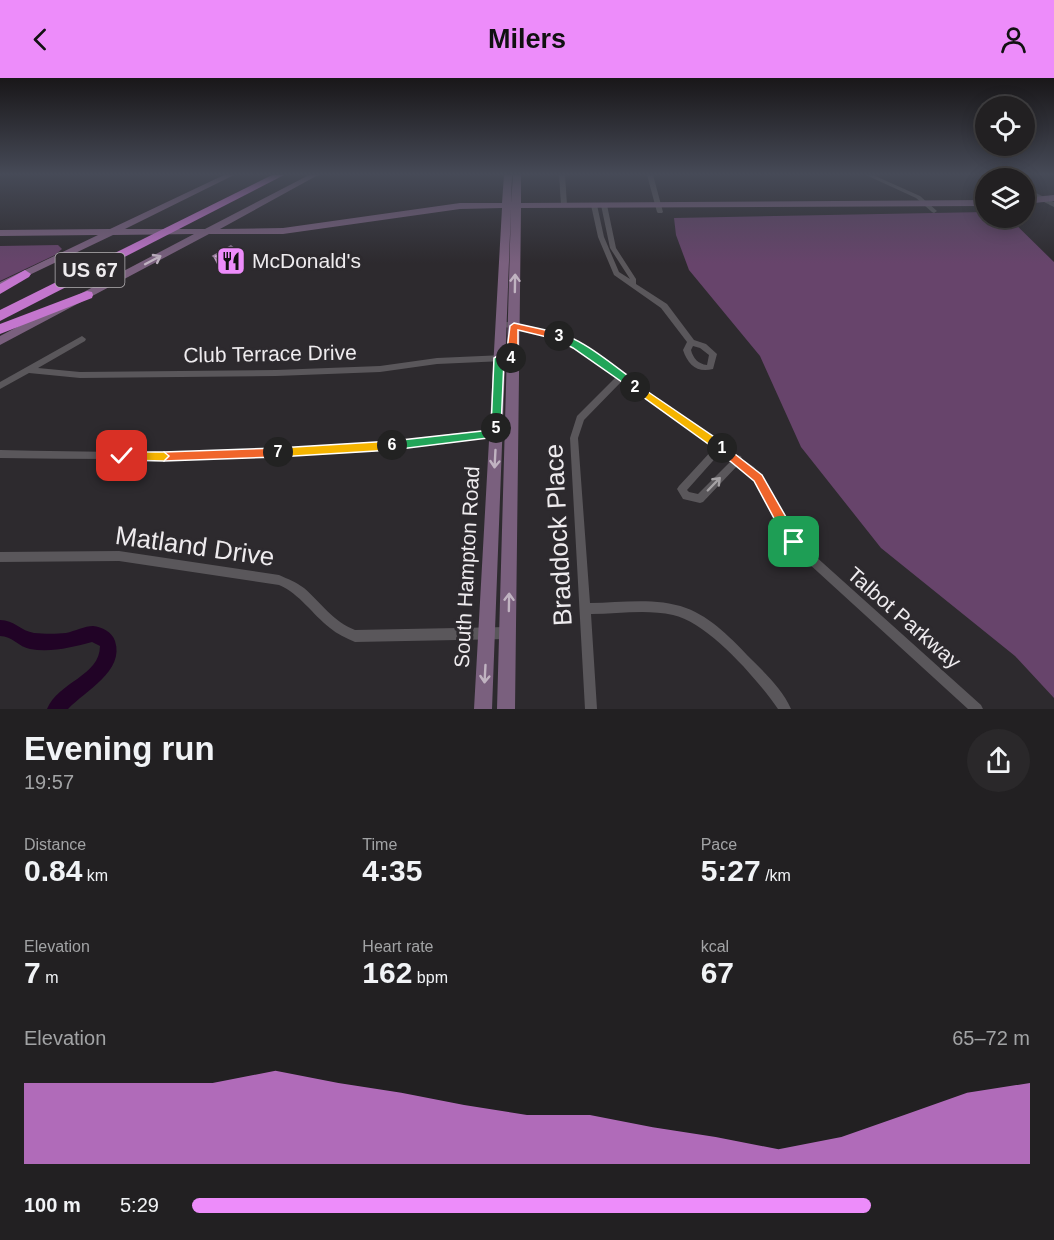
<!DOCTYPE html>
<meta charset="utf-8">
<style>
:root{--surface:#222022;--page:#2a282a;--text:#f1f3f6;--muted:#a2a3a5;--line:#3f3e40;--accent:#ed8cfa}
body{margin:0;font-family:Arial,sans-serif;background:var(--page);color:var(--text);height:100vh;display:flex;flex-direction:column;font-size:22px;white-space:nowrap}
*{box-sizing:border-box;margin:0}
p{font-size:20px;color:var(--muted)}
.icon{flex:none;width:33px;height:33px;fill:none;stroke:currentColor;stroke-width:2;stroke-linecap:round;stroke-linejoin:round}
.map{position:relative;height:631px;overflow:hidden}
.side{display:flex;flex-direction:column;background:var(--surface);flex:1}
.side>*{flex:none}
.tools{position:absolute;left:975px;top:18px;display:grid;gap:12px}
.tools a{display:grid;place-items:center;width:60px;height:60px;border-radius:50%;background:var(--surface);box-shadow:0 3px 15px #0003,0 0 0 2px var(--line);font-size:30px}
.pin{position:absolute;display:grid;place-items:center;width:51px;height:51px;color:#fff;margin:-26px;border-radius:12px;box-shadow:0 3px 9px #0006}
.km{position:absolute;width:30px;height:30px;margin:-15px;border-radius:50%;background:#222;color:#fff;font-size:16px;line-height:30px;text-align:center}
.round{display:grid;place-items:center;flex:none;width:63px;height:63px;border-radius:32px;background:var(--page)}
.headline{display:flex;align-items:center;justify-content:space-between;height:102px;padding:0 24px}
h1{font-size:33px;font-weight:700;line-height:45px}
.figures{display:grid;grid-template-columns:repeat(3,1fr);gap:9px;height:102px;padding:6px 24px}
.figures div{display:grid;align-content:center}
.figures b{font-size:30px;font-weight:700}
.figures small{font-size:16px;font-weight:400}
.figures p{font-size:16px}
.chart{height:168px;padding:12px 24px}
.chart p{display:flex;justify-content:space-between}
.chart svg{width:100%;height:108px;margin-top:6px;fill:var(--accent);opacity:.7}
ul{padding:0 24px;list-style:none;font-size:20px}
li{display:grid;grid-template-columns:96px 72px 1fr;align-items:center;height:45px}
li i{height:15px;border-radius:8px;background:var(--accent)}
header{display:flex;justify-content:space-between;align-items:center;height:78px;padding:0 24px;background:var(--accent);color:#111;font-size:27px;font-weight:700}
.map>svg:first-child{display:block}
.green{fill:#67446b}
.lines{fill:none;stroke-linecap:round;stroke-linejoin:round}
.river{fill:#210326;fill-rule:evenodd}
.minor{fill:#5a575b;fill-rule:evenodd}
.tertiary{fill:#5a575b;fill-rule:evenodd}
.secondary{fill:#7a607e;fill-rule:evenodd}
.motorway{fill:#c476ce;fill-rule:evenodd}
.wall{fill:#c7a3cb}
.shaded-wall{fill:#a285a5}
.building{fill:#e7beec;stroke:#a285a5;stroke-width:1.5}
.oneway{stroke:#c0b3c1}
.oneway2{stroke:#a4a1a4}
.split-1{fill:#f0652b;stroke:#fff;stroke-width:1.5}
.split-2{fill:#f5b400;stroke:#fff;stroke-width:1.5}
.split-3{fill:#22a559;stroke:#fff;stroke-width:1.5}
.split-4{fill:#f0652b;stroke:#fff;stroke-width:1.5}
.split-5{fill:#22a559;stroke:#fff;stroke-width:1.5}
.split-6{fill:#22a559;stroke:#fff;stroke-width:1.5}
.split-7{fill:#f5b400;stroke:#fff;stroke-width:1.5}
.split-8{fill:#f0652b;stroke:#fff;stroke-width:1.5}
.split-9{fill:#f5b400;stroke:#fff;stroke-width:1.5}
.labels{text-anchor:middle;stroke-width:6;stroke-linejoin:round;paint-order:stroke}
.shield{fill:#2d2a2e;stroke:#b4b1b4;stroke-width:1.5}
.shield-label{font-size:20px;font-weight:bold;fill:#eeebee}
.poi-label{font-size:21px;fill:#eeebee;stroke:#2d2a2e;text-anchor:start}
.street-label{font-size:21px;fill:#eeebee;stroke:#2d2a2e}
.near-street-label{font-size:26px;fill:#eeebee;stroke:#2d2a2e}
</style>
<header><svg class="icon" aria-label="back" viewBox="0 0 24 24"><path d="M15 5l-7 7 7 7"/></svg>Milers<svg class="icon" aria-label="person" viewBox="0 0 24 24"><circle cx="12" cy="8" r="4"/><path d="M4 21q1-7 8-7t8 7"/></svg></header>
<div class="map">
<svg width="1054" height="631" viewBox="0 0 1054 631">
<rect width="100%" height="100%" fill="#2d2a2e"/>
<g class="green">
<polygon points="985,134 986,140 1009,140 1054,184 1054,620 1015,578 881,470 801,369 760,278 689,192 676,157 674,140"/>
<polygon points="58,167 62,171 55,177 0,203 0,168"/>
</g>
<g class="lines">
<path class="river" d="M0,542C14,542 21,553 34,555C44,556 57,556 66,555C75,553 85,548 93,548C102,549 112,554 115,563C125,593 85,613 68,631H47C58,604 100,598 100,568L92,564C73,569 51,575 30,571C19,569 12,558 0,558Z"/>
<g class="minor">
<polygon points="559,97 565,97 567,127 564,129 561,127"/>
<polygon points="647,97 653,97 663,134 662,135 658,135 657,134"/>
<polygon points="866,97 873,97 920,118 937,133 934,135 932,134 916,120"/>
<path d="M594,125L597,127L604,159L619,194L630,201L610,170L601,127L604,125L607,127L616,170L636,201V206L667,226L694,262L706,266L717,276L713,291C697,295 688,287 683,272L687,264L661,230L614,197L598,159L591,127ZM693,268L700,270L709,277L707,287C698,286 693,280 691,272Z"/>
<path d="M501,243C528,247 554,253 579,265L737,377L741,378L742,381L754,389L768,407L786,445L804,468L981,627L983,631H968L796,474C791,467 784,459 779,451C765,426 763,406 738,387L703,424L700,425L683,421L677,411L679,408L714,370L621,304L584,342L578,360L590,525C621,525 655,519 686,530C711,539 733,562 751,581C765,595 783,612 791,631H778C758,602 708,544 673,537C646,531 618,536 591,536L597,631H585L570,360L577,338L616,299C593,283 572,266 546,257C530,252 514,251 498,248L497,246L498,244ZM720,375L731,383L698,416L689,414L687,412Z"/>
<polygon points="82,258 86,261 85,263 38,290 80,294 276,292 380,288 437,280 504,277 508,280 504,283 437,286 380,294 276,298 80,300 29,295 0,311 0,304"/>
<path d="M499,351L502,353L503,355L502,357L499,359C454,362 409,370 364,374C243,382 121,382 0,380V372C121,375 243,375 363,366C409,363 454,354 499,351Z"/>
<path d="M119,473L279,497C288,501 296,504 304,510C321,525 334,544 355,552L508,549L512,551L514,555L512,559L508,561L355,564C346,560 337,556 330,550C312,536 300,516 279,507L119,483L0,484V474Z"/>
</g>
<g class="tertiary">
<polygon points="996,97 1005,97 1011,100 1002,100"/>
<polygon points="1024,109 1054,124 1054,129 1024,114"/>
</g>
<g class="secondary">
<polygon points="224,97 234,97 125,151 205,151 309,97 318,97 220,151 283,150 460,125 502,125 504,97 512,97 511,125 513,97 521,97 521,125 986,122 986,128 521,130 515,631 497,631 511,130 492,631 474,631 502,130 460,131 283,156 209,156 0,267 0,258 194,156 113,157 0,211 0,204 98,157 0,158 0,152 110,151"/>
<polygon points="1054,117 1054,123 1024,126 1024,120"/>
</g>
<g class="motorway">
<polygon points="272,97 284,97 0,243 0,232"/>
<polygon points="25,192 31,196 29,199 0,216 0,206"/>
<polygon points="87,213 92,214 93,217 92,220 0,256 0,246"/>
</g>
</g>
<polygon class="wall" points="238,173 242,181 223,190 217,186 213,178"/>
<polygon class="shaded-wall" points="238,173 242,181 223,190 219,182"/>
<polygon class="building" points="231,168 238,173 219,182 213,178"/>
<defs><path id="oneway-shaft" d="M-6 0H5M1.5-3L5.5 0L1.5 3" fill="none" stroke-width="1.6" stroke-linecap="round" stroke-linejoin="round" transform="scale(1.5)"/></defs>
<g class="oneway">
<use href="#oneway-shaft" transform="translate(153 182) rotate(-28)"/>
<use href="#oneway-shaft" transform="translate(515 205) rotate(-89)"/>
<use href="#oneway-shaft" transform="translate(495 381) rotate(93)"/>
<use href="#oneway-shaft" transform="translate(509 524) rotate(-89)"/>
<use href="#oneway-shaft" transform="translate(485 596) rotate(93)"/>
</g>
<use class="oneway2" href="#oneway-shaft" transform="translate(714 406) rotate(-46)"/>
<linearGradient id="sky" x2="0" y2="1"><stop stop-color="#191719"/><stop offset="0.52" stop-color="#464a57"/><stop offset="1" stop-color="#464a57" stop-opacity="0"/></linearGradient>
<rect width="1054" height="185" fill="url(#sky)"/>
<polygon class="split-1" points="722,366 762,397 798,460 798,468 789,468 754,403 718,373 717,370"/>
<polygon class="split-2" points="635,305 726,367 726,373 718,373 632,311 632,306"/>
<path class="split-3" d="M556,256C575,254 622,294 639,306V311H632L573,270L556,261Z"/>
<polygon class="split-4" points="514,245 559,255 563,258 559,262 518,252 518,280 511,283 506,280 510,248"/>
<polygon class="split-5" points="511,276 514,277 514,282 504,283 501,350 496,354 491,350 494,280 499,277"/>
<polygon class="split-6" points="496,346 501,350 499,358 496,359 392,372 387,367 392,363 491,352"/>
<polygon class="split-7" points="392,363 397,367 392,372 278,379 273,374 278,370"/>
<polygon class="split-8" points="278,370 283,374 278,379 164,383 158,378 164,374"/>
<polygon class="split-9" points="122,374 164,374 169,378 164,383 122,382 117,378"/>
<defs>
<g id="restaurant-square" transform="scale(1.5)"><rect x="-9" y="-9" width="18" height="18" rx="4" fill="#ed8cfa" stroke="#2d2a2e"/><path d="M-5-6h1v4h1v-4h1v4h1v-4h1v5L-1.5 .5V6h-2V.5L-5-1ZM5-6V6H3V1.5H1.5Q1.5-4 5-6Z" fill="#111"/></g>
</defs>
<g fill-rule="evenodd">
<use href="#restaurant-square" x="231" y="183"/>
</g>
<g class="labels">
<rect class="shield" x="55.5" y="175" width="69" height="34" rx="4.5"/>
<g class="shield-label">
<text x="90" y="199">US 67</text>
</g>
<g class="poi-label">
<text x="252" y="190">McDonald's</text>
</g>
<g class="street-label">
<text transform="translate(270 276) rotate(-1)" y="7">Club Terrace Drive</text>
<text transform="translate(467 489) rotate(-87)" y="7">South Hampton Road</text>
<text transform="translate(904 540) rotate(41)" y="7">Talbot Parkway</text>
</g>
<g class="near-street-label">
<text transform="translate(558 457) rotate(-93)" y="9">Braddock Place</text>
<text transform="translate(195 468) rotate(8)" y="9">Matland Drive</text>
</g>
</g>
</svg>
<div class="tools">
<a><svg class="icon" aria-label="locate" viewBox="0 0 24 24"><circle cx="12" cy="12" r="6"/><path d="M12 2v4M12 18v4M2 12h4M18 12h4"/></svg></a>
<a><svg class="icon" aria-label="layers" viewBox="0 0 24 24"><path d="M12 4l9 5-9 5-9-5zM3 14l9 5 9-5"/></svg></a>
</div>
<div class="pin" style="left:794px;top:464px;background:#1e9e55"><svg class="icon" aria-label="arrive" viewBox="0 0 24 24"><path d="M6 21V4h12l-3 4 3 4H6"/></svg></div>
<div class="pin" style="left:122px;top:378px;background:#d93025"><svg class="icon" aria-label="check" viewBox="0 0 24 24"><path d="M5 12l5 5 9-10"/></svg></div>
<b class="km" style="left:722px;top:370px">1</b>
<b class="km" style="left:635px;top:309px">2</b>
<b class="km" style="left:559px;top:258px">3</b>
<b class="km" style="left:511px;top:280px">4</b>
<b class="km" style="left:496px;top:350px">5</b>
<b class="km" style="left:392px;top:367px">6</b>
<b class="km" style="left:278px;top:374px">7</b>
</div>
<section class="side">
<div class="headline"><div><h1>Evening run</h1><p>19:57</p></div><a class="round"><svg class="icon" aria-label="share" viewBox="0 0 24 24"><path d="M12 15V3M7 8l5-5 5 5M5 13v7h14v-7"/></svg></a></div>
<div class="figures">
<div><p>Distance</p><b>0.84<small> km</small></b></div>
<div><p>Time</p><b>4:35</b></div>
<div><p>Pace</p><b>5:27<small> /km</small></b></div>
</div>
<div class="figures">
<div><p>Elevation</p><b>7<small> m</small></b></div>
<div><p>Heart rate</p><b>162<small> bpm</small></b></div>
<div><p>kcal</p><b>67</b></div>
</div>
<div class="chart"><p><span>Elevation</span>65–72 m</p>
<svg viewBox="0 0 160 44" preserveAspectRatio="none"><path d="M0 44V11L10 11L20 11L30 11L40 6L50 11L60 15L70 20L80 24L90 24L100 29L110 33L120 38L130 33L140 24L150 15L160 11V44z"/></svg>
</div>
<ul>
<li><b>100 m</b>5:29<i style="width:81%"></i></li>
</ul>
</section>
